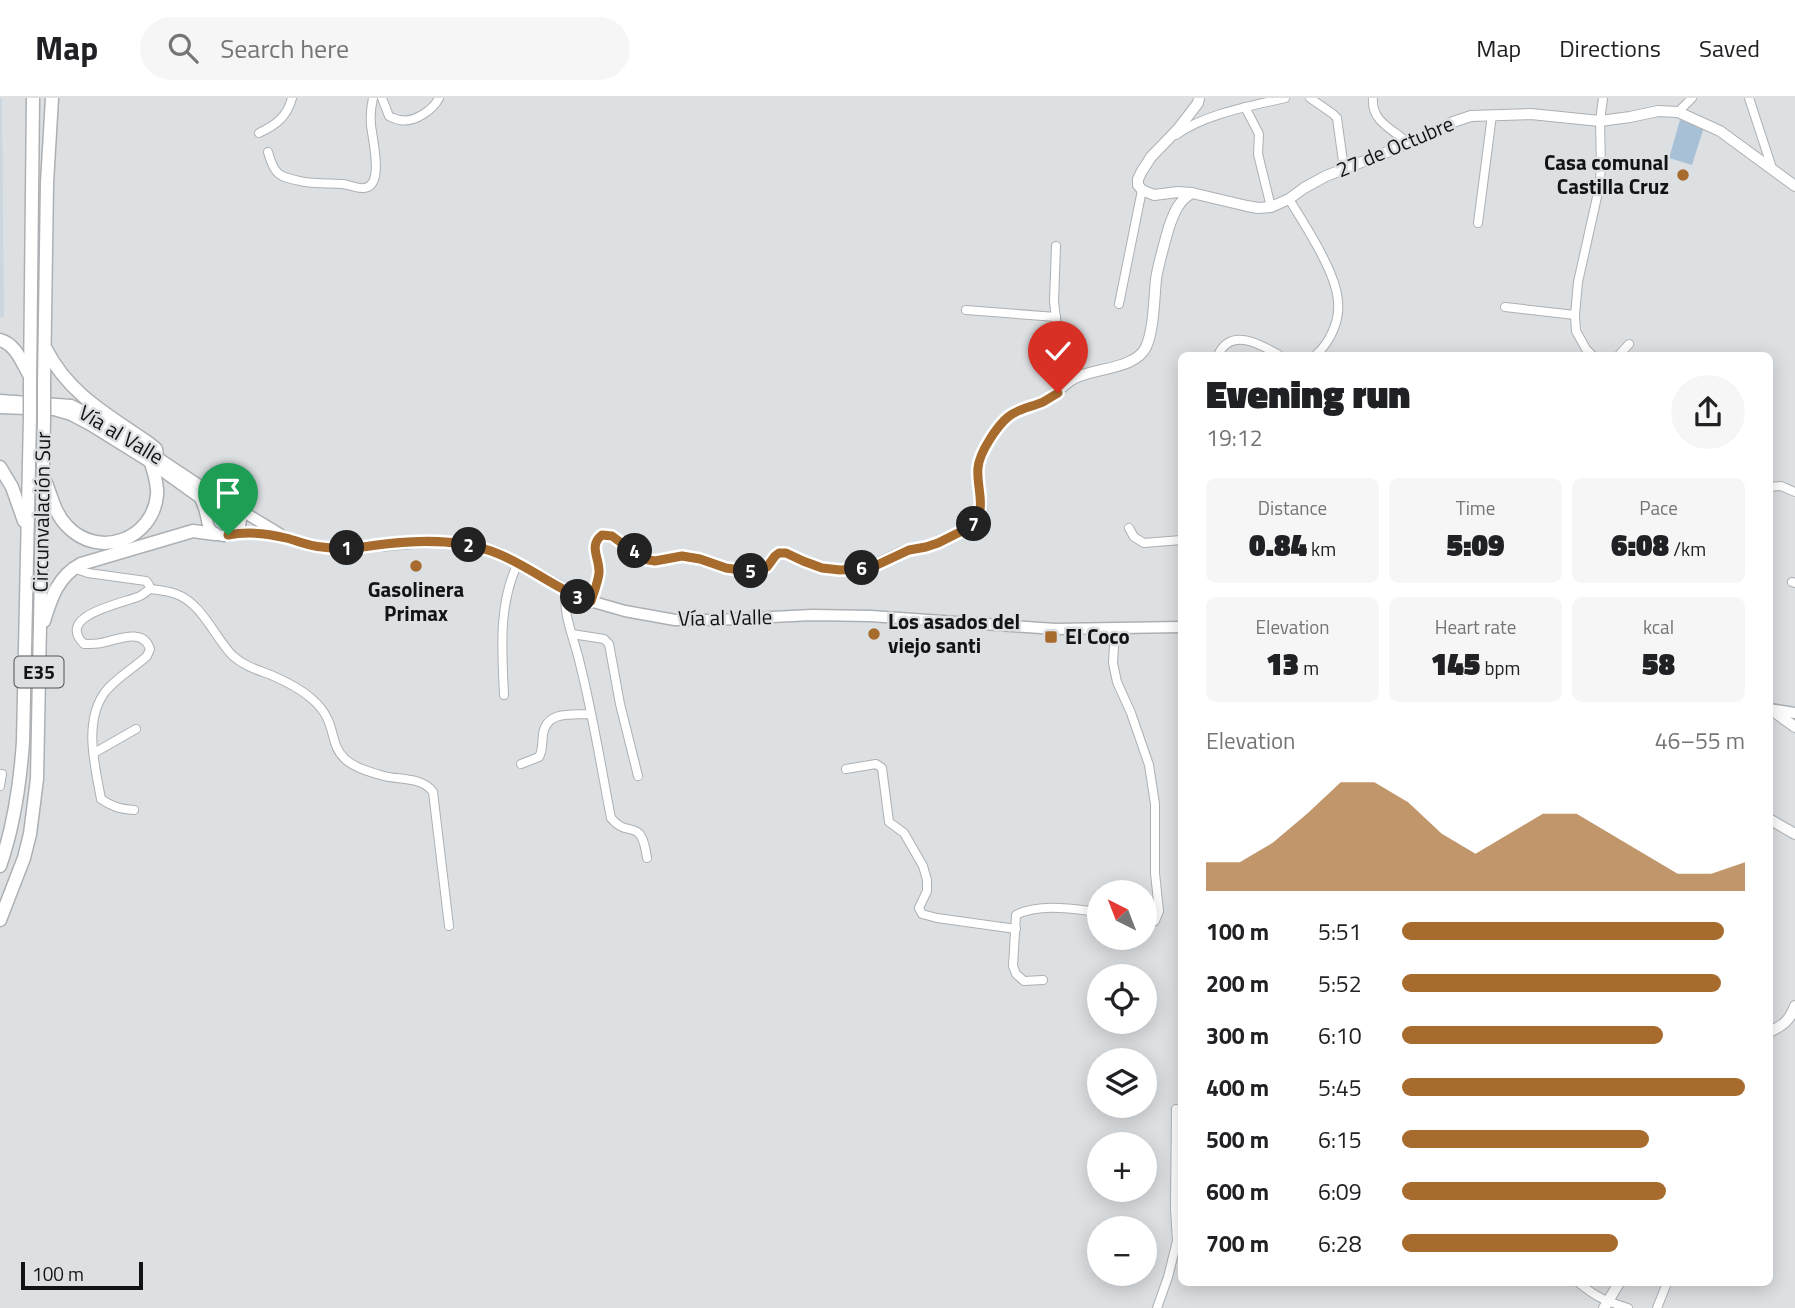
<!DOCTYPE html>
<meta charset="utf-8">
<style>
:root{--surface:#fff;--page:#f6f6f6;--text:#202124;--muted:#757577;--line:#e0e0e0;--accent:#a76b2d}
body{margin:0;font-family:"Titillium Web",sans-serif;background:var(--page);color:var(--text);height:100vh;display:flex;flex-direction:column;font-size:26px;white-space:nowrap}
*{box-sizing:border-box;margin:0}
p{font-size:23px;color:var(--muted)}
.icon{flex:none;width:38px;height:38px;fill:none;stroke:currentColor;stroke-width:2;stroke-linecap:round;stroke-linejoin:round}
.map{position:relative;flex:1;overflow:hidden}
.side{position:absolute;left:1178px;top:254px;width:595px;height:934px;display:flex;flex-direction:column;background:var(--surface);border-radius:10px;box-shadow:0 4px 18px #0003}
.side>*{flex:none}
.needle{width:46px;rotate:318deg}
.buttons{position:absolute;left:1087px;top:782px;display:grid;gap:14px}
.buttons a{display:grid;place-items:center;width:70px;height:70px;border-radius:50%;background:var(--surface);box-shadow:0 4px 18px #0003;font-size:35px}
.scale{position:absolute;left:21px;bottom:18px;width:122px;box-sizing:border-box;padding-left:7px;border:4px solid #121314;border-top:0;font-size:19px;line-height:24px;white-space:nowrap;color:#121314;-webkit-text-stroke:5px #dde0e3;paint-order:stroke}
.pin{position:absolute;display:grid;place-items:center;width:60px;height:60px;color:#fff;margin:-72px -30px;border-radius:50% 50% 50% 0;rotate:-45deg;box-shadow:0 0 7px #0007}
.pin .icon{rotate:45deg}
.km{position:absolute;width:35px;height:35px;margin:-18px;border-radius:50%;background:#222;color:#fff;font-size:19px;line-height:35px;text-align:center}
.round{display:grid;place-items:center;flex:none;width:74px;height:74px;border-radius:37px;background:var(--page)}
.overview{display:flex;align-items:center;justify-content:space-between;height:119px;padding:0 28px}
h1{font-size:38px;font-weight:800;line-height:52px}
.figures{display:grid;grid-template-columns:repeat(3,1fr);gap:10px;height:119px;padding:7px 28px}
.figures div{display:grid;align-content:center;border-radius:10px;background:var(--page);text-align:center}
.figures b{font-size:30px;font-weight:800}
.figures small{font-size:19px;font-weight:400}
.figures p{font-size:19px}
.chart{height:196px;padding:14px 28px}
.chart p{display:flex;justify-content:space-between}
.chart svg{width:100%;height:126px;margin-top:7px;fill:var(--accent);opacity:.7}
ul{padding:0 28px;list-style:none;font-size:23px}
li{display:grid;grid-template-columns:112px 84px 1fr;align-items:center;height:52px}
li i{height:18px;border-radius:9px;background:var(--accent)}
header{display:flex;align-items:center;gap:42px;box-sizing:border-box;height:98px;padding:0 35px;background:var(--surface);border-bottom:2px solid var(--line)}
header strong{font-size:33px}
nav{display:flex;gap:38px;margin-inline-start:auto;font-size:24px}
.search{width:490px;height:63px;background:var(--page);display:flex;align-items:center;gap:18px;box-sizing:border-box;padding:0 24px;border-radius:38px;color:var(--muted);font-size:26px}
.map>svg:first-child{display:block}
.built{fill:#ccd6de}
.green{fill:#a8c0d5}
.lines{fill:none;stroke-linecap:round;stroke-linejoin:round}
.minor-casing{stroke:#adb0b3;stroke-width:10}
.tertiary-casing{stroke:#adb0b3;stroke-width:12}
.secondary-casing{stroke:#adb0b3;stroke-width:13}
.trunk-casing{stroke:#adb0b3;stroke-width:15}
.minor{stroke:#fff;stroke-width:8}
.tertiary{stroke:#fff;stroke-width:10}
.secondary{stroke:#fff;stroke-width:10}
.trunk{stroke:#fff;stroke-width:12}
.trunk-bridge-casing{stroke:#adb0b3;stroke-width:15;stroke-linecap:butt}
.trunk-bridge{stroke:#fff;stroke-width:12}
.route-casing{stroke:#fff;stroke-width:14}
.route{stroke:#a76b2d;stroke-width:9}
.poi-dot{fill:#a76b2d;stroke:#dde0e3;stroke-width:2.5}
.labels{text-anchor:middle;stroke-width:5;stroke-linejoin:round;paint-order:stroke}
.shield{fill:#dde0e3;stroke:#4f5052;stroke-width:2}
.shield-label{font-size:19px;font-weight:bold;fill:#121314}
.street-label{font-size:21px;fill:#121314;stroke:#dde0e3}
.poi-label{font-size:21px;font-weight:bold;fill:#121314;stroke:#dde0e3;text-anchor:start}
</style>
<header>
<strong>Map</strong>
<div class="search"><svg class="icon" aria-label="search" viewBox="0 0 24 24"><circle cx="10" cy="10" r="6"/><path d="M15 15l6 6"/></svg>Search here</div>
<nav><a>Map</a><a>Directions</a><a>Saved</a></nav>
</header>
<div class="map">
<svg width="1795" height="1210" viewBox="0 0 1795 1210">
<rect width="100%" height="100%" fill="#dde0e3"/>
<polygon class="built" points="0,0 2,0 4,218 0,220"/>
<polygon class="green" points="1680,22 1704,29 1692,67 1669,60"/>
<g class="lines">
<g class="minor-casing">
<g id="minor">
<path d="M382,0L389,18C390,19 398,22 400,22C414,25 433,12 439,0"/>
<polyline points="1310,0 1333,16 1337,20 1344,71"/>
<path d="M1373,0C1371,24 1393,31 1408,45"/>
<polyline points="1749,0 1772,70"/>
<polyline points="1245,9 1259,36 1258,56 1271,109"/>
<polyline points="1678,14 1692,0"/>
<path d="M259,35C276,27 287,19 292,0"/>
<path d="M1176,37C1204,16 1251,8 1285,0"/>
<path d="M268,54C275,80 281,79 305,84C318,86 331,85 343,86C350,87 358,91 364,90C385,88 372,40 371,27C370,17 371,9 373,0"/>
<path d="M1289,101C1304,126 1337,175 1338,204C1340,223 1330,244 1316,257"/>
<polyline points="1478,125 1492,17"/>
<polyline points="1056,148 1054,203 1059,249 1065,287"/>
<polyline points="1119,206 1142,92"/>
<polyline points="1505,209 1575,217"/>
<polyline points="966,212 1056,219"/>
<path d="M1218,257C1231,229 1260,246 1279,257"/>
<polyline points="1592,257 1586,251 1576,233 1575,217 1578,184 1599,90 1601,70 1600,23 1603,0"/>
<polyline points="1619,257 1629,246"/>
<polyline points="1769,389 1781,388 1795,394"/>
<polyline points="1129,430 1134,439 1144,445 1181,442"/>
<path d="M73,470L88,475L146,483L149,487L150,491C146,494 144,496 140,498C125,505 54,517 84,546C90,546 96,546 101,545C117,542 143,529 150,551L147,558C134,570 116,580 105,594C83,624 95,668 101,701C112,709 121,711 134,712"/>
<polyline points="1792,484 1795,485"/>
<path d="M150,491C158,492 168,493 176,496C202,505 215,540 233,558C244,568 258,572 271,577C285,583 301,591 312,601C318,606 325,615 328,622C334,635 333,650 345,661C355,670 370,674 384,678C399,682 423,679 433,694L449,828"/>
<path d="M566,492C562,517 575,542 580,566C593,617 601,669 611,720C629,742 641,717 647,760"/>
<polyline points="1115,531 1113,565 1117,584 1131,615 1149,667 1155,706 1155,775 1159,813 1155,823 1151,825 1144,823"/>
<polyline points="572,536 604,541 609,546 620,606 638,678"/>
<path d="M504,597C502,552 498,506 518,465"/>
<polyline points="94,655 136,631"/>
<path d="M521,666L539,659C543,652 542,645 543,636C547,612 572,617 591,616"/>
<polyline points="846,671 876,666 882,670 889,724 904,735 923,768 927,782 927,793 919,810 922,816 937,820 1016,831"/>
<polyline points="0,688 2,676"/>
<path d="M1043,882L1024,883L1016,876L1013,868L1016,817C1040,805 1073,811 1099,814"/>
<path d="M1579,1185C1597,1200 1606,1203 1628,1210"/>
<polyline points="1157,1210 1168,1179 1177,1143 1175,1111 1176,1011"/>
<polyline points="1657,1210 1667,1185"/>
</g>
</g>
<g class="tertiary-casing">
<g id="tertiary">
<polyline points="1199,0 1198,5 1178,31 1151,59 1142,73 1138,81 1138,87 1142,92 1154,97 1178,94 1192,95 1247,108 1258,110 1271,109 1289,101 1304,90 1326,78 1428,38 1453,24 1471,18 1531,16 1600,23 1630,19 1658,13 1678,14 1720,33 1795,88"/>
<path d="M591,503C594,494 598,484 599,475C600,460 588,448 602,437C614,438 626,446 635,454C638,456 640,459 643,461C657,467 672,457 686,459C710,462 735,478 760,472C769,470 772,460 779,455C789,455 795,460 804,464C820,470 838,473 856,471C875,469 888,459 905,453C912,451 919,451 926,449C934,447 974,428 978,422C987,407 976,386 978,370C979,354 998,326 1011,317C1022,310 1035,308 1046,302C1057,296 1064,285 1075,280C1095,270 1136,271 1146,249C1154,231 1154,201 1156,181C1159,163 1164,147 1169,129C1174,115 1178,103 1192,95"/>
<polyline points="1770,611 1795,629"/>
<polyline points="1769,721 1795,736"/>
<path d="M1769,934C1783,928 1790,922 1795,908"/>
<polyline points="1604,1210 1619,1185"/>
</g>
</g>
<g class="secondary-casing">
<g id="secondary">
<polyline points="0,302 71,307 104,324 208,393 232,406"/>
<polyline points="0,310 54,312 71,317 90,327 151,365 200,400 204,410 207,422"/>
<circle cx="224" cy="421" r="17"/>
<polyline points="237,410 280,436"/>
<path d="M228,437C248,433 267,435 287,440C299,443 310,448 323,449C385,455 438,429 500,456L583,501L625,513L675,522H716L812,517L871,518L1055,531L1181,529"/>
<polyline points="1769,611 1795,615"/>
</g>
</g>
<g class="trunk-casing">
<g id="trunk">
<path d="M0,242C16,246 22,265 30,278"/>
<path d="M46,251C69,297 110,318 150,346L156,351L157,358"/>
<polyline points="30,286 33,0"/>
<polyline points="44,286 47,85 52,0"/>
<polyline points="0,369 12,389 24,423"/>
<path d="M46,385C52,400 55,416 67,428C99,462 153,441 157,397C158,386 154,375 151,365"/>
<path d="M44,523C51,500 58,478 81,466L193,433L215,436"/>
<path d="M0,768C14,728 20,686 23,644L30,319"/>
<polyline points="0,822 24,760 30,736 37,681 44,321"/>
</g>
</g>
<use href="#minor" class="minor"/>
<use href="#tertiary" class="tertiary"/>
<use href="#secondary" class="secondary"/>
<use href="#trunk" class="trunk"/>
<g class="trunk-bridge-casing">
<g id="trunk-bridge">
<polyline points="30,319 30,286"/>
<polyline points="44,321 44,286"/>
</g>
</g>
<use href="#trunk-bridge" class="trunk-bridge"/>
</g>
<g class="lines">
<g class="route-casing">
<path id="route" d="M228,437C248,433 266,435 286,440C298,443 309,448 322,449C343,452 364,449 385,446C420,442 457,441 491,453C526,465 555,492 591,503C594,494 598,484 599,475C600,460 588,448 602,437L612,438L643,461L655,463L682,458L700,461L726,470L748,473L761,472L767,469L775,458L779,455H786L803,463L822,470L840,472L857,471L877,467L909,452L926,449L938,445L972,428C988,411 976,390 978,370C979,355 997,328 1008,319C1019,310 1032,309 1043,304C1048,301 1053,298 1058,295"/>
</g>
<use href="#route" class="route"/>
</g>
<g class="poi-dot">
<circle cx="1683" cy="77" r="7"/>
<circle cx="416" cy="468" r="7"/>
<circle cx="874" cy="536" r="7"/>
<rect x="1044" y="532" width="14" height="14" rx="3.5"/>
</g>
<g class="labels">
<rect class="shield" x="14.5" y="558.5" width="49" height="31" rx="5"/>
<g class="shield-label">
<text x="39" y="581">E35</text>
</g>
<g class="street-label">
<text transform="translate(1395 49) rotate(-23)" y="7">27 de Octubre</text>
<text transform="translate(121 337) rotate(31)" y="7">Vía al Valle</text>
<text transform="translate(42 414) rotate(-89)" y="7">Circunvalación Sur</text>
<text transform="translate(725 520) rotate(-1)" y="7">Vía al Valle</text>
</g>
<g class="poi-label">
<text x="1669" y="72" text-anchor="end">Casa comunal<tspan x="1669" dy="24">Castilla Cruz</tspan></text>
<text x="416" y="499" text-anchor="middle">Gasolinera<tspan x="416" dy="24">Primax</tspan></text>
<text x="888" y="531">Los asados del<tspan x="888" dy="24">viejo santi</tspan></text>
<text x="1065" y="546">El Coco</text>
</g>
</g>
</svg>
<div class="buttons">
<a><svg class="needle" viewBox="-14 -14 28 28"><path d="M0-13l5 13h-10z" fill="#e53935"/><path d="M0 13l5-13h-10z" fill="#757577"/></svg></a>
<a><svg class="icon" aria-label="locate" viewBox="0 0 24 24"><circle cx="12" cy="12" r="6"/><path d="M12 2v4M12 18v4M2 12h4M18 12h4"/></svg></a>
<a><svg class="icon" aria-label="layers" viewBox="0 0 24 24"><path d="M12 4l9 5-9 5-9-5zM3 14l9 5 9-5"/></svg></a>
<a>+</a>
<a>−</a>
</div>
<div class="scale">100 m</div>
<div class="pin" style="left:228px;top:437px;background:#1e9e55"><svg class="icon" aria-label="arrive" viewBox="0 0 24 24"><path d="M6 21V4h12l-3 4 3 4H6"/></svg></div>
<div class="pin" style="left:1058px;top:295px;background:#d93025"><svg class="icon" aria-label="check" viewBox="0 0 24 24"><path d="M5 12l5 5 9-10"/></svg></div>
<b class="km" style="left:347px;top:450px">1</b>
<b class="km" style="left:469px;top:447px">2</b>
<b class="km" style="left:578px;top:499px">3</b>
<b class="km" style="left:635px;top:453px">4</b>
<b class="km" style="left:751px;top:473px">5</b>
<b class="km" style="left:862px;top:470px">6</b>
<b class="km" style="left:974px;top:426px">7</b>
<section class="side">
<div class="overview"><div><h1>Evening run</h1><p>19:12</p></div><a class="round"><svg class="icon" aria-label="share" viewBox="0 0 24 24"><path d="M12 15V3M7 8l5-5 5 5M5 13v7h14v-7"/></svg></a></div>
<div class="figures">
<div><p>Distance</p><b>0.84<small> km</small></b></div>
<div><p>Time</p><b>5:09</b></div>
<div><p>Pace</p><b>6:08<small> /km</small></b></div>
</div>
<div class="figures">
<div><p>Elevation</p><b>13<small> m</small></b></div>
<div><p>Heart rate</p><b>145<small> bpm</small></b></div>
<div><p>kcal</p><b>58</b></div>
</div>
<div class="chart"><p><span>Elevation</span>46–55 m</p>
<svg viewBox="0 0 160 44" preserveAspectRatio="none"><path d="M0 44V34L10 34L20 27L30 17L40 6L50 6L60 13L70 24L80 31L90 24L100 17L110 17L120 24L130 31L140 38L150 38L160 34V44z"/></svg>
</div>
<ul>
<li><b>100 m</b>5:51<i style="width:94%"></i></li>
<li><b>200 m</b>5:52<i style="width:93%"></i></li>
<li><b>300 m</b>6:10<i style="width:76%"></i></li>
<li><b>400 m</b>5:45<i style="width:100%"></i></li>
<li><b>500 m</b>6:15<i style="width:72%"></i></li>
<li><b>600 m</b>6:09<i style="width:77%"></i></li>
<li><b>700 m</b>6:28<i style="width:63%"></i></li>
</ul>
</section>
</div>
